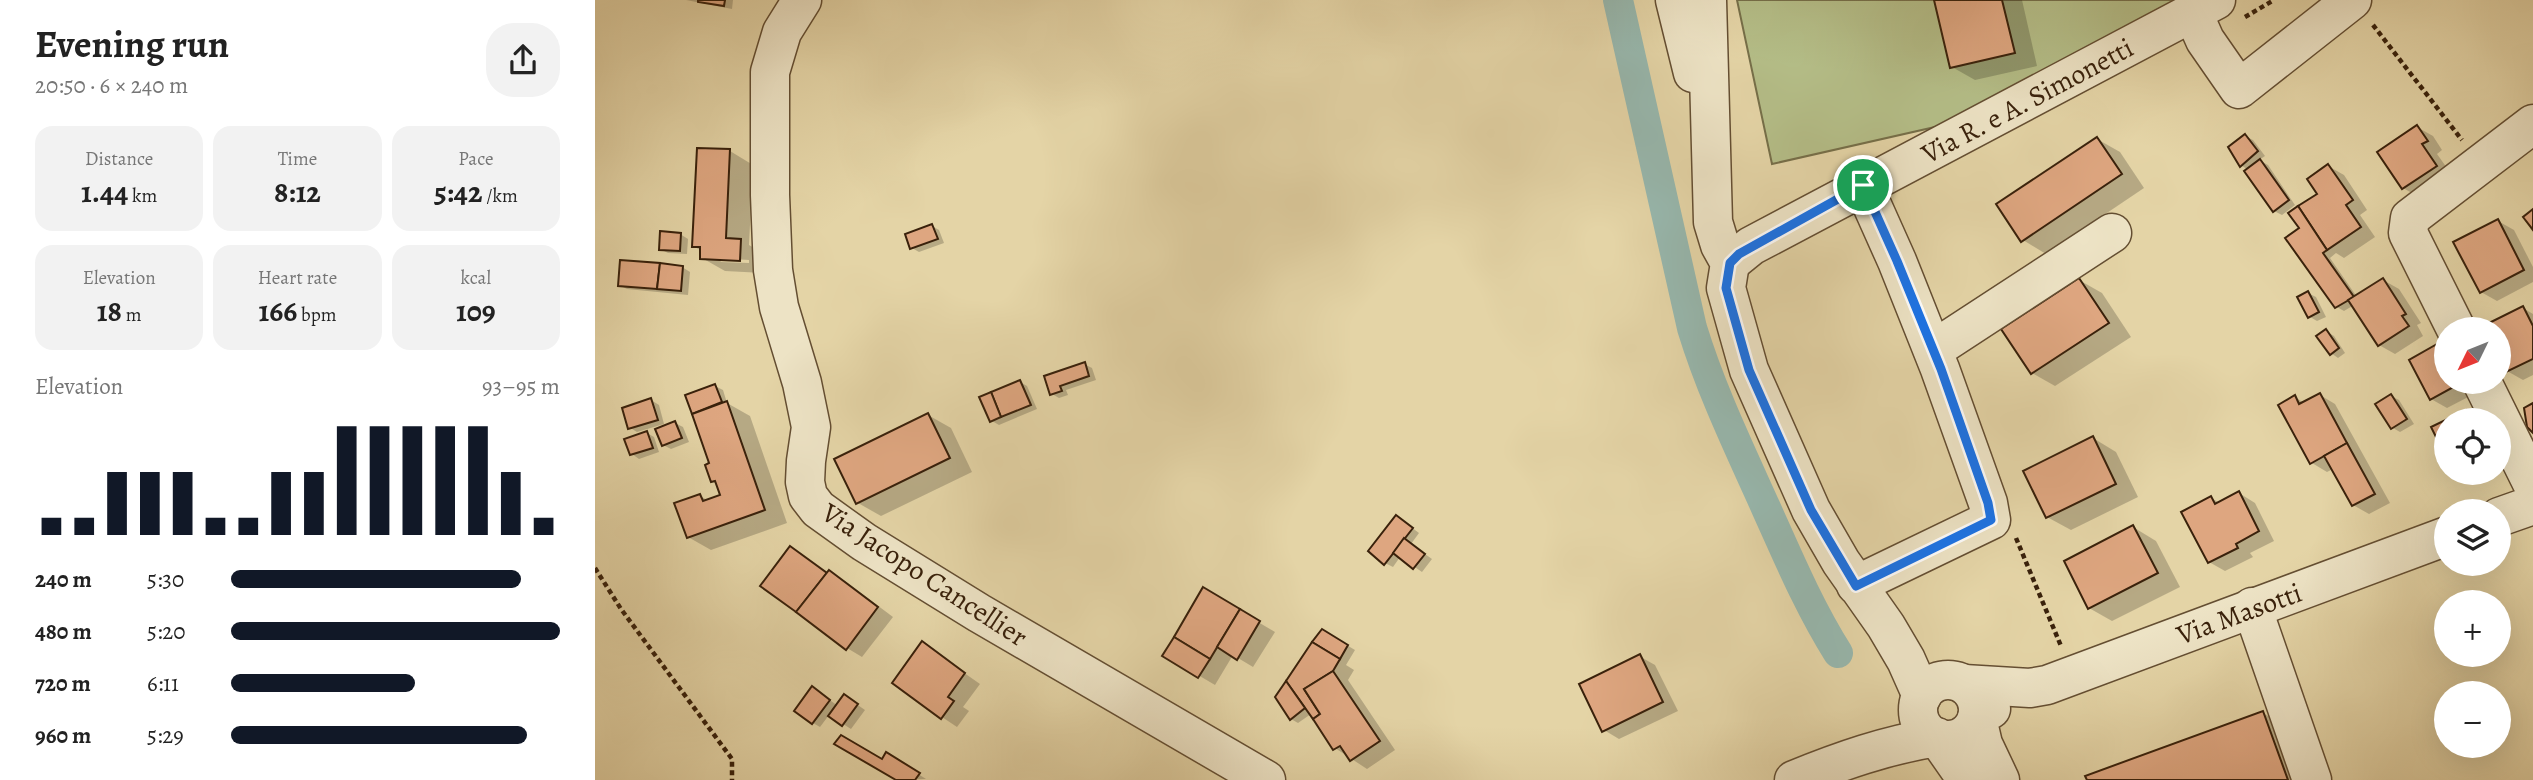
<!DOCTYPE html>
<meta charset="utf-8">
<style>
:root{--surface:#fff;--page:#f2f2f2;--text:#222;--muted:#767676;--accent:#111827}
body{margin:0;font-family:Alegreya,serif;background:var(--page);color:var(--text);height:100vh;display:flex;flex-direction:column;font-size:26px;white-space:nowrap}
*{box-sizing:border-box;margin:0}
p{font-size:23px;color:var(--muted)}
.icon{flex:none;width:38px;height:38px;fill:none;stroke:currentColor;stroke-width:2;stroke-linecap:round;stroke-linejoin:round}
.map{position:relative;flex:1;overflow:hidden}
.drawer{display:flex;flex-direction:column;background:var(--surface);width:595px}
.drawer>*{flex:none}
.needle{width:46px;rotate:227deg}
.tools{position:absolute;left:1839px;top:317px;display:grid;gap:14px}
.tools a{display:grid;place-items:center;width:77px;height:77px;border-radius:50%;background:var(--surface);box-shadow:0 7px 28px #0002;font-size:35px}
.pin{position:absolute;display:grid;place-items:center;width:60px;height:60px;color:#fff;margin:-30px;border:4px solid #fff;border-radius:50%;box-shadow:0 2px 7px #0007}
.round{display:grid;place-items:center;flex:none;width:74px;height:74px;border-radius:28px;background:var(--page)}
.summary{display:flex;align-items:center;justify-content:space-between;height:119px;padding:0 35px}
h1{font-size:38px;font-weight:700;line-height:52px}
.metrics{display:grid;grid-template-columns:repeat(3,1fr);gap:10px;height:119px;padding:7px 35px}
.metrics div{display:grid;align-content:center;border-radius:18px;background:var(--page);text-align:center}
.metrics b{font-size:30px;font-weight:700}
.metrics small{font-size:19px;font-weight:400}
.metrics p{font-size:19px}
.chart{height:196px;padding:14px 35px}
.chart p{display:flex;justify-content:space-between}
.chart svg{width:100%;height:126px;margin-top:7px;stroke:var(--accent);stroke-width:6}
ul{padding:0 35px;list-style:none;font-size:23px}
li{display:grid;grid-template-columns:112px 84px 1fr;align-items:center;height:52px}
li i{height:18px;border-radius:9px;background:var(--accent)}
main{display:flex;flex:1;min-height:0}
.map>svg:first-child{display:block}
.green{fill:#b4bd87;stroke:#766f49;stroke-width:2}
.shadow{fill:#0003;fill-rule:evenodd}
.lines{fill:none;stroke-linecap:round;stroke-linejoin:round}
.canal{stroke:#97b7ad;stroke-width:30}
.building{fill:#dea680;stroke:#39210b;stroke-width:2}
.minor-casing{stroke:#644e32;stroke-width:41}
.path{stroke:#39210b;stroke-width:4.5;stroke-dasharray:5 3.5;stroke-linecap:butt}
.minor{stroke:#ede3c5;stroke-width:38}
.route-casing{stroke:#fff;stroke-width:14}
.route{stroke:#1a73e8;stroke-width:9}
.labels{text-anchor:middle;stroke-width:7;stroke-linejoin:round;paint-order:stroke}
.street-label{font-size:28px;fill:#39210b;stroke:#ede3c5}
</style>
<main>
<section class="drawer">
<div class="summary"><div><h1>Evening run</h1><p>20:50 · 6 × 240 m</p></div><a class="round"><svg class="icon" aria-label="share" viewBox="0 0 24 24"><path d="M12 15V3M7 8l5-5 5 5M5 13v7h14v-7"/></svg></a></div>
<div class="metrics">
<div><p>Distance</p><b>1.44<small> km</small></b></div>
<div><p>Time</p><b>8:12</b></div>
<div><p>Pace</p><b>5:42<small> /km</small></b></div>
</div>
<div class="metrics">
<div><p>Elevation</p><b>18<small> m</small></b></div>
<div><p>Heart rate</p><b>166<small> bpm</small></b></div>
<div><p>kcal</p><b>109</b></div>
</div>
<div class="chart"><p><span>Elevation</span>93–95 m</p>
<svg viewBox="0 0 160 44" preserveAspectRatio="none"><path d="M5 44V38M15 44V38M25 44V22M35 44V22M45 44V22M55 44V38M65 44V38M75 44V22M85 44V22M95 44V6M105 44V6M115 44V6M125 44V6M135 44V6M145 44V22M155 44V38"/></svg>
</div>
<ul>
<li><b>240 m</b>5:30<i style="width:88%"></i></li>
<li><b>480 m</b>5:20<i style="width:100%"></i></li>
<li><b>720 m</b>6:11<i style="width:56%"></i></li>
<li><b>960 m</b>5:29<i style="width:90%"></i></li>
</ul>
</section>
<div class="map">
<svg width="1938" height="780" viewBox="0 0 1938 780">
<rect width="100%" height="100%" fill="#e4d4a6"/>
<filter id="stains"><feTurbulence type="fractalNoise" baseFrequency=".00286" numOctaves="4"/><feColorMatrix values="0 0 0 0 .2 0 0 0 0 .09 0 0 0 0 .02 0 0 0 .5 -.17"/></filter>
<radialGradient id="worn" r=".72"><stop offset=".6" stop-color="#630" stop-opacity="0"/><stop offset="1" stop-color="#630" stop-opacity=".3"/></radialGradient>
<polygon class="green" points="1142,0 1598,0 1362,122 1177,164"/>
<g class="shadow">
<polygon points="91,0 138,0 137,9"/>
<polygon points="1341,0 1427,0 1442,66 1380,80 1357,67"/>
<polygon points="1822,127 1838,136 1847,150 1842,154 1857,175 1824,197 1808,188 1785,153"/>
<polygon points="1650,136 1658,140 1670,156 1664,160 1673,165 1700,205 1687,215 1679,211 1653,170 1646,165"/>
<polygon points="1502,139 1525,152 1549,188 1451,254 1428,240"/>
<path d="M135,151L158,165L154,245L169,254L168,273L130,271L107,258V251L98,246ZM123,258L154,260V263L126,262Z"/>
<polygon points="1733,166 1749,175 1772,210 1765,215 1780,237 1749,258 1741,253 1735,258 1762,297 1788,280 1804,289 1826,323 1822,325 1828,336 1800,354 1784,345 1759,305 1749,311 1742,307 1706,228 1724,194"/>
<polygon points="1903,221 1919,230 1938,267 1938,282 1902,301 1886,292"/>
<polygon points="337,226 344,230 349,243 324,252 317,248"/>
<polygon points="85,234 93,239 92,254 73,253 65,249"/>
<polygon points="87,267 95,272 93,295 32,289 24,285"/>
<polygon points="1484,280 1507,293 1536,337 1460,386 1437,373"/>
<polygon points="1713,293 1721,297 1731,317 1722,321 1715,317"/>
<polygon points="1928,308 1938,314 1938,375 1928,380 1912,371 1904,354 1904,329 1892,329"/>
<polygon points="1731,331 1739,336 1750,353 1743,358 1736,353"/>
<polygon points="1842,346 1852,352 1852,382 1872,382 1879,394 1852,408 1836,399"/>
<polygon points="489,364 497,368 501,380 471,390 473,395 464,398 457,394 451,377"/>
<polygon points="425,382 432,386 442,409 404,425 397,421"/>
<polygon points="120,386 128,390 132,403 155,416 192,523 116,550 93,537 105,496 114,501 127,496 122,484 117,481 116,464 92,396"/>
<polygon points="1725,395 1740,404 1795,503 1774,514 1758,505 1738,469 1732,472 1717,463 1700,397 1709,403"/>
<polygon points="1796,396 1804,400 1819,424 1805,432 1798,428 1782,405"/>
<polygon points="56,400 64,405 69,424 42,432 34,427"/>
<polygon points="1871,412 1885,420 1854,420"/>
<polygon points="333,415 356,428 377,472 286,516 263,503"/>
<polygon points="80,423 88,427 94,442 76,449 68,445"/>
<polygon points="52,433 59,437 64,452 44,459 37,454"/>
<polygon points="1498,438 1521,452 1543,497 1476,530 1452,517"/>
<polygon points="1863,472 1889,472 1875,480"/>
<polygon points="1644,493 1660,503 1679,541 1655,553 1658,557 1630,571 1614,562 1616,498 1625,503"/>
<polygon points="808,521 824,533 816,544 837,559 827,572 805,557 798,567 790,563"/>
<polygon points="1538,527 1561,541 1585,587 1517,621 1494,608"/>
<polygon points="196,548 234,574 250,581 298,617 267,657 252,648"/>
<polygon points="609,590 680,632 658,667 638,655 620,685 569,655"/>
<polygon points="728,631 760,650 751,665 759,670 753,680 800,750 772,769 740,748 716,714 703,723 696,719 682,697"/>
<polygon points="328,644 385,684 368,707 374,711 362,727 347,717"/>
<polygon points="1044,656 1060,665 1083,711 1024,739 1009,730"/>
<polygon points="225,693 243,706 257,701 270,710 256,729 234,715 225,727 218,723"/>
<polygon points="1668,713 1697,730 1716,780 1493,780"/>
<polygon points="292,754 331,779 304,780 288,761"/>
</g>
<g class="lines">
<path class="canal" d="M1023,0L1097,328C1116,390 1144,448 1171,508C1193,557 1214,607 1243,653"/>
</g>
<g class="building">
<polygon points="103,0 130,0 129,6 103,2"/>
<polygon points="1339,0 1407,0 1420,53 1355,68"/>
<polygon points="1822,125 1833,141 1827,144 1842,166 1807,189 1782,152"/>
<polygon points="1650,134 1663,151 1645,167 1633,147"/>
<polygon points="1502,137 1527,174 1426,242 1401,204"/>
<polygon points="102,148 135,149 131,238 146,239 145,261 105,259 105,247 97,247"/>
<polygon points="1665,159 1694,200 1678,212 1649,171"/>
<polygon points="1733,164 1758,200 1751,205 1766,227 1732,250 1703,206 1722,194 1712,179"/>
<polygon points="1703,206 1732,250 1728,253 1759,297 1740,308 1690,238 1704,228 1693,213"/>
<polygon points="1938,209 1938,230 1928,217"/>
<polygon points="1903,219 1929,270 1885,293 1858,242"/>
<polygon points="337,224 343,239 315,249 310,234"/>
<polygon points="65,231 86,233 85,251 64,250"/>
<polygon points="25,260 65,263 62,289 23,286"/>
<polygon points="65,263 88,266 86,291 62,289"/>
<polygon points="1484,278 1514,323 1436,374 1406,329"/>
<polygon points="1788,278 1811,314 1807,316 1814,326 1783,346 1753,300"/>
<polygon points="1713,291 1724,312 1713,318 1702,297"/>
<polygon points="1928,306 1938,326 1938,359 1911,372 1904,358 1904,329 1890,329 1888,326"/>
<polygon points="1731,329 1744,348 1735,355 1721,336"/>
<polygon points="1842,344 1852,361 1852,382 1862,382 1864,384 1835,400 1814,360"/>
<polygon points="490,362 494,376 465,386 467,391 455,395 449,376"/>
<polygon points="425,380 436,405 406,417 396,392"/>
<polygon points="120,384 127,402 97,414 90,395"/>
<polygon points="396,392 406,417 395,422 384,397"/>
<polygon points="1725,393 1752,443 1715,464 1683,405 1700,395 1704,404"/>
<polygon points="1796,394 1812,419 1796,429 1780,404"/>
<polygon points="56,398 63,420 33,429 27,408"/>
<polygon points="132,401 170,510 92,538 79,503 105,494 108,501 125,495 120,481 116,482 110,465 114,463 97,414"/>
<polygon points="1938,403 1938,433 1932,427 1929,408"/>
<polygon points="1871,410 1876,420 1852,420 1852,459 1836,427"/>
<polygon points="333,413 355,458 261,504 239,459"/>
<polygon points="80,421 87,438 67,446 60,429"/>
<polygon points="52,431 58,448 35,455 29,439"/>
<polygon points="1498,436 1521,484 1451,518 1428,471"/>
<polygon points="1752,443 1780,494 1757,506 1729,456"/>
<polygon points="1644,491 1664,531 1641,544 1643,548 1613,563 1586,512 1616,496 1620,504"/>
<polygon points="801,515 818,528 789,565 773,551"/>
<polygon points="1538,525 1563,573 1493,609 1469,561"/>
<polygon points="809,538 830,554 818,569 798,553"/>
<polygon points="195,546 232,573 201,612 165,586"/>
<polygon points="234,570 283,607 251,650 201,612"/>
<polygon points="608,587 645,609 615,659 579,637"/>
<polygon points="645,609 665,621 642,660 622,647"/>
<polygon points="727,629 753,645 745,659 717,642"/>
<polygon points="579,637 615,659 603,678 567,656"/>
<polygon points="327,641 370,673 353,697 359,701 346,719 297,683"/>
<polygon points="717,642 745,659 738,671 709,689 725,714 718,719 691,681"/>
<polygon points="1045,654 1068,702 1007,732 984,684"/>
<polygon points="738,671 785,741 755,761 745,746 738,750 718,719 725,714 709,689"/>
<polygon points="691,681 710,708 695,720 680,697"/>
<polygon points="217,686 235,700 217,724 199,711"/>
<polygon points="249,694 263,704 247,726 233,716"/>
<polygon points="1668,711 1693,780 1492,780 1490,776"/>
<polygon points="246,735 287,759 291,752 325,773 320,780 301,780 239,744"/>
</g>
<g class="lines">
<g class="minor-casing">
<g id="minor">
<polyline points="207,0 187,32 175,72 175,195 178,270 184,307 207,383 216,427 211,461 210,482 213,496 223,509 269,542 384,613 671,780"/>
<polyline points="1080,0 1098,73"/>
<polyline points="1112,0 1118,222 1125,245 1135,263 1131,288 1154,370 1216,510 1246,562 1291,626 1311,660 1327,696"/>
<polyline points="1598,13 1610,40 1644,89 1757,0"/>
<polyline points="1135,263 1156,246 1621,0"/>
<polyline points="1861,329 1813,233 1815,218 1938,124"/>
<polyline points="1338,350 1517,233"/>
<polyline points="1887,382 1938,485"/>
<polyline points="1904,517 1938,505"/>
<polyline points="1261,585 1396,520 1393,503 1345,369 1302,261 1268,185"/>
<polyline points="1657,607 1717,780"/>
<circle cx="1353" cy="710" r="30"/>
<polyline points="1369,684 1435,688 1452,685 1852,536"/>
<polyline points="1396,709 1382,718 1388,744 1405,780"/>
<path d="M1199,780C1246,761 1291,745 1342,737L1372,780"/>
</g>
</g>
<g class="path">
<polyline points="1650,17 1679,0"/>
<polyline points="1778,25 1867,140"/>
<polyline points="1421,538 1466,646"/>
<polyline points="0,568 26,609 137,759 137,780"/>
</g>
<use href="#minor" class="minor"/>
</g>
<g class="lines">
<g class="route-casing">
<polygon id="route" points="1268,185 1302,261 1346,369 1393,503 1396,520 1261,586 1216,510 1154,370 1131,288 1135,263 1144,254"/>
</g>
<use href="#route" class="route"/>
</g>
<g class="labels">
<g class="street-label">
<text transform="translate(1432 100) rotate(-28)" y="10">Via R. e A. Simonetti</text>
<text transform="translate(330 574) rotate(33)" y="10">Via Jacopo Cancellier</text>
<text transform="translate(1644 613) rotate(-20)" y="10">Via Masotti</text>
</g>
</g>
<rect width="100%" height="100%" filter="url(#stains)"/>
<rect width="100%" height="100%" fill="url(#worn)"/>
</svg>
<div class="tools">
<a><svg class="needle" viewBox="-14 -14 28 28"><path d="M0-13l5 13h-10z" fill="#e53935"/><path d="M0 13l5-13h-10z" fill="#767676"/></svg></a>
<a><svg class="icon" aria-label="locate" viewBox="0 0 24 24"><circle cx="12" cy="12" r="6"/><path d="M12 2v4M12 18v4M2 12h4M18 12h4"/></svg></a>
<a><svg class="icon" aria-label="layers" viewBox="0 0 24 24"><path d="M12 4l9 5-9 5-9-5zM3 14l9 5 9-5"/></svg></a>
<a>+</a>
<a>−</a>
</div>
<div class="pin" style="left:1268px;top:185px;background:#1e9e55"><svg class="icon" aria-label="arrive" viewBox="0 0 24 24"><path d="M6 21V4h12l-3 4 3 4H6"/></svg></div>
</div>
</main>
